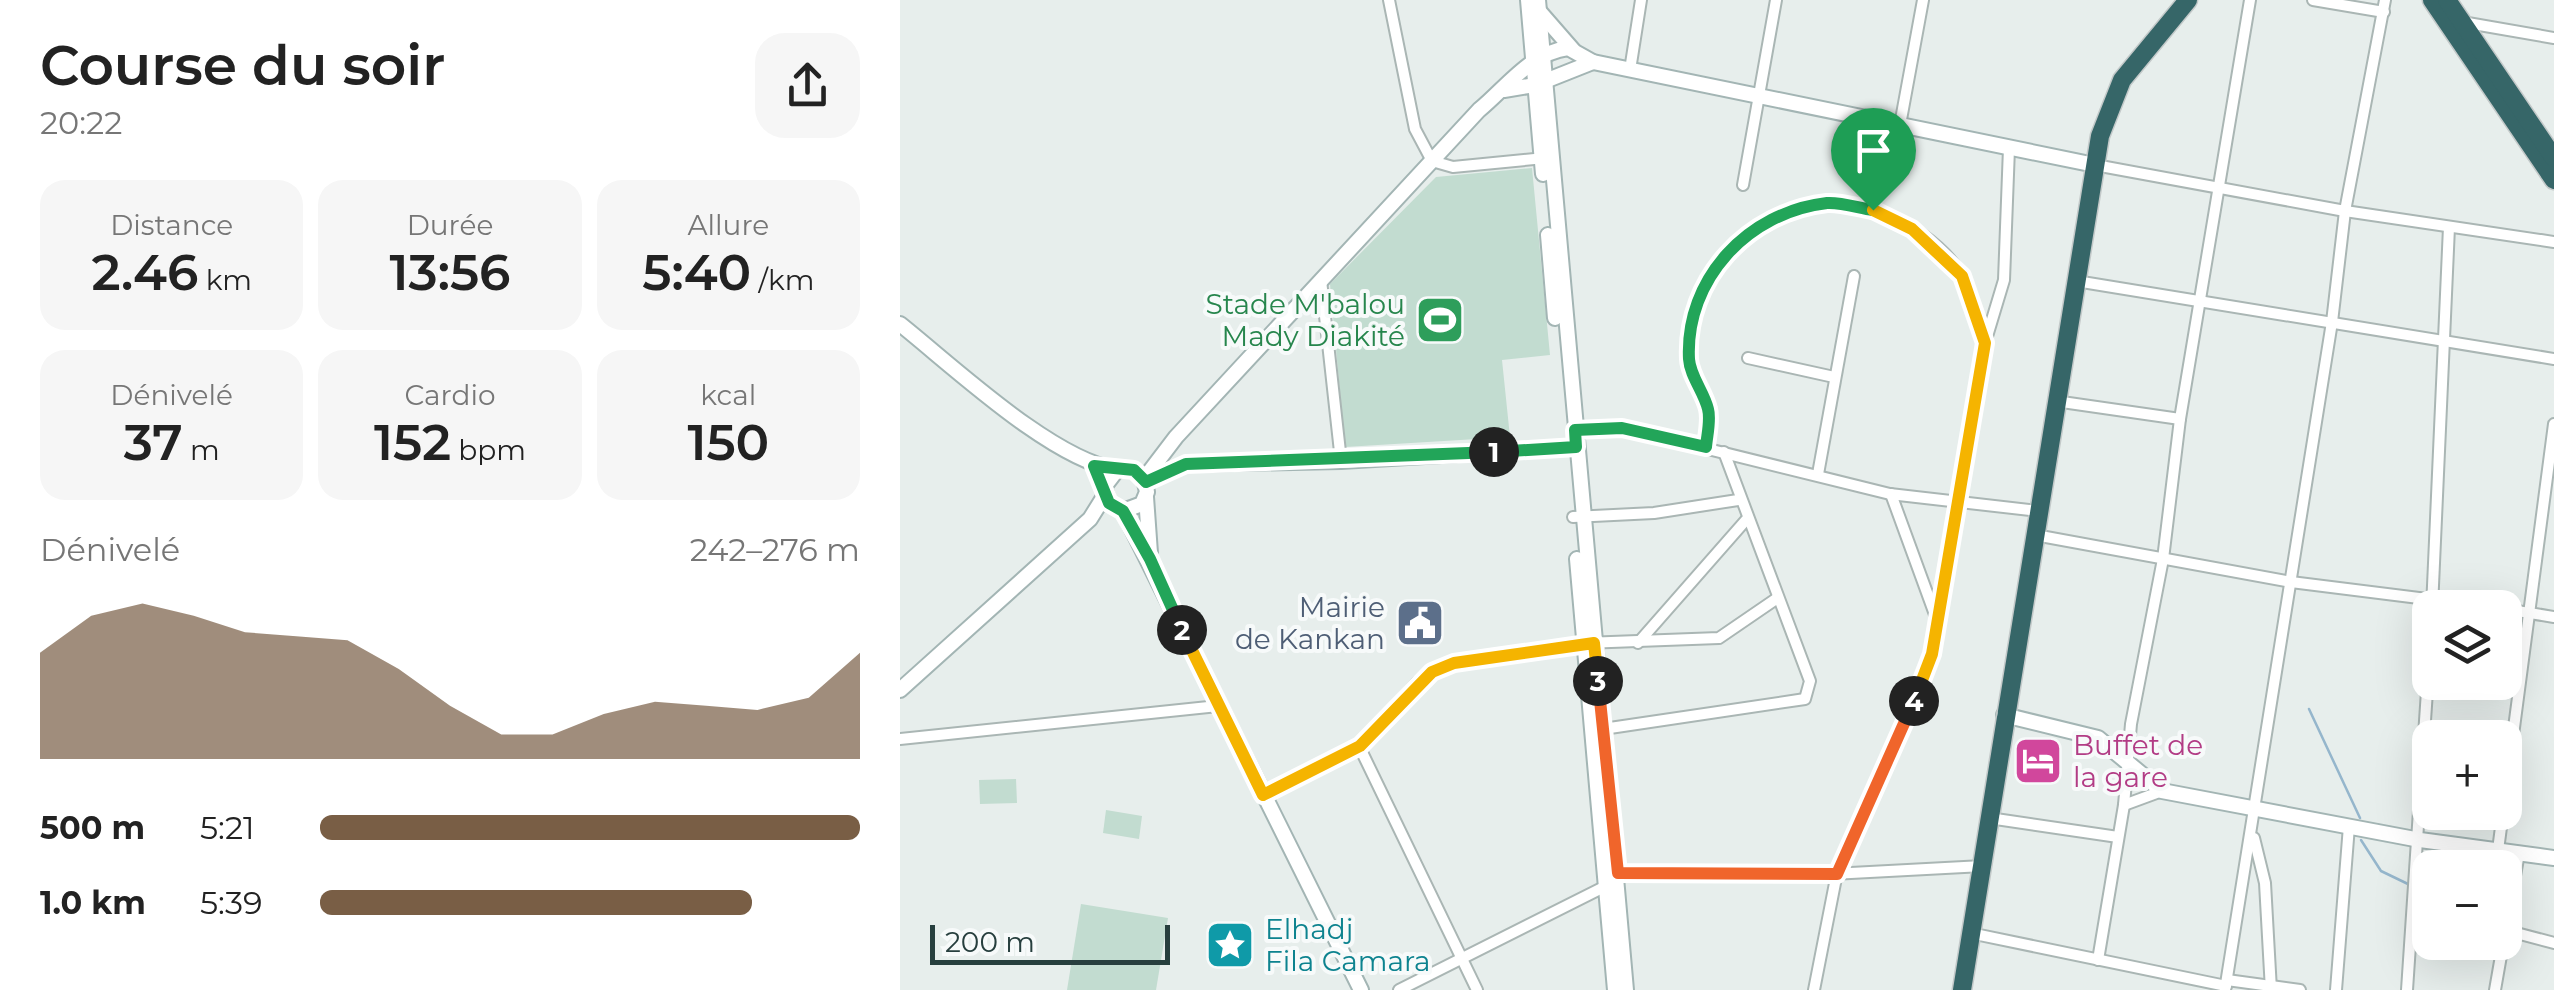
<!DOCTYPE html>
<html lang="fr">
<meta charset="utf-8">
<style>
:root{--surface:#fff;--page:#f6f6f6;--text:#222;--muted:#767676;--accent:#795e45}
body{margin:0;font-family:Montserrat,sans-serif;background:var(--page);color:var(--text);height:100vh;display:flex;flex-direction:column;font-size:38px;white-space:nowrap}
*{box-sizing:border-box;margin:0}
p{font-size:32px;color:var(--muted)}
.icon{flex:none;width:55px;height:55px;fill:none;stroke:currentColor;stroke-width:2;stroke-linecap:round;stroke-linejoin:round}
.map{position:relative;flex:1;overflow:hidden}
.drawer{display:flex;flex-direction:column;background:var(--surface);width:900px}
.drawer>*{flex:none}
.tools{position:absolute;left:1512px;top:590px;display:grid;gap:20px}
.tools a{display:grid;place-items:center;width:110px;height:110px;border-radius:20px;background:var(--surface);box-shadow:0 10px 40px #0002;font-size:50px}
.scale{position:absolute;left:30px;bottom:25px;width:240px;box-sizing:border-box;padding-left:10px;border:5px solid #273f3e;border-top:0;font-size:28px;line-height:35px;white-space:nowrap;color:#273f3e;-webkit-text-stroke:8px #f7fafa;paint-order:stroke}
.pin{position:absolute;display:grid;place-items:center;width:85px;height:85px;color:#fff;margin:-102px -42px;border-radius:50% 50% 50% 0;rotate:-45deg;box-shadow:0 0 10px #0007}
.pin .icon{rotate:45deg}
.km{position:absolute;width:50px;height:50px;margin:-25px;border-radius:50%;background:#222;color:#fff;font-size:28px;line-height:50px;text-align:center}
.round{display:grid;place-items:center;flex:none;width:105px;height:105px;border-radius:30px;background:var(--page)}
.headline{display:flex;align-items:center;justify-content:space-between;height:170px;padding:0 40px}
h1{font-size:55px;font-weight:600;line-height:75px}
.metrics{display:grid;grid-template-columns:repeat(3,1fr);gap:15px;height:170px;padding:10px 40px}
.metrics div{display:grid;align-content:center;border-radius:25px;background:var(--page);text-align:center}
.metrics b{font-size:50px;font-weight:600}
.metrics small{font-size:28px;font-weight:400}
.metrics p{font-size:28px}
.chart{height:280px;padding:20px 40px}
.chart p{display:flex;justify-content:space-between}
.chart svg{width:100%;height:180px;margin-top:10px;fill:var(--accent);opacity:.7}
ul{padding:0 40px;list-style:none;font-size:32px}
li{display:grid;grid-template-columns:160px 120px 1fr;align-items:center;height:75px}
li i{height:25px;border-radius:12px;background:var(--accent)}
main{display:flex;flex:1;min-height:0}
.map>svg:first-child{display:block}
.pitch{fill:#c2dcd0}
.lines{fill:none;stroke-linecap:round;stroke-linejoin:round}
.stream{stroke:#95b6cc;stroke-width:2.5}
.street-casing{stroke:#aab6b4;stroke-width:14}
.secondary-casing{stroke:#a3b5b4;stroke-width:18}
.highway-casing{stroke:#c3c9c9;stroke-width:21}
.street{stroke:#fff;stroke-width:10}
.secondary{stroke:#fff;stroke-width:14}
.highway{stroke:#366668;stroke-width:18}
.split-1-casing{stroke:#fff;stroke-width:20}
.split-2-casing{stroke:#fff;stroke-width:20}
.split-3-casing{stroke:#fff;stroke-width:20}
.split-4-casing{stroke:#fff;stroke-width:20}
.split-5-casing{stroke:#fff;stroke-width:20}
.split-1{stroke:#22a559;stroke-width:12}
.split-2{stroke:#22a559;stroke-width:12}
.split-3{stroke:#f5b400;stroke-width:12}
.split-4{stroke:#f0652b;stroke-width:12}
.split-5{stroke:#f5b400;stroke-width:12}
.labels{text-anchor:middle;stroke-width:8;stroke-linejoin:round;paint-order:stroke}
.leisure-label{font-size:28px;fill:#27864d;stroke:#f7fafa;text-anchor:end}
.service-label{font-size:28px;fill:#4e5e75;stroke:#f7fafa;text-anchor:end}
.hotel-label{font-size:28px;fill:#b23c85;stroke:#f7fafa;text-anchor:start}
.culture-label{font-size:28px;fill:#0d838f;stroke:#f7fafa;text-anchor:start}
</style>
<main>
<section class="drawer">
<div class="headline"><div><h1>Course du soir</h1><p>20:22</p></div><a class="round"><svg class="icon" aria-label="share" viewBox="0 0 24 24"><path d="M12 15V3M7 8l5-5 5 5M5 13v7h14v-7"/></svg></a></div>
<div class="metrics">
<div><p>Distance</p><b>2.46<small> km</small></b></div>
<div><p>Durée</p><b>13:56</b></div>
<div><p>Allure</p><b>5:40<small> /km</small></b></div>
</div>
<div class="metrics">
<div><p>Dénivelé</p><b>37<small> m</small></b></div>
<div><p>Cardio</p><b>152<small> bpm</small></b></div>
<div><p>kcal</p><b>150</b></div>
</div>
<div class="chart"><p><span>Dénivelé</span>242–276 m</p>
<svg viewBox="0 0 160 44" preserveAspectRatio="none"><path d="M0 44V18L10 9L20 6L30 9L40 13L50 14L60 15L70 22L80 31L90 38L100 38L110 33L120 30L130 31L140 32L150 29L160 18V44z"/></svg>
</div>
<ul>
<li><b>500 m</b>5:21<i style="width:100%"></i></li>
<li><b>1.0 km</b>5:39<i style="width:80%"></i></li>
</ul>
</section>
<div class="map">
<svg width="1654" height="990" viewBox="0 0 1654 990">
<rect width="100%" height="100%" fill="#e7eeec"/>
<g class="pitch">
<polygon points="632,168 650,355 602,360 610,437 445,447 430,284 536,177"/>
<polygon points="116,779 117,803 80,804 79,780"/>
<polygon points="206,810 242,816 239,839 203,833"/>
<polygon points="181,904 268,918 256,990 167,990"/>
</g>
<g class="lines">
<g class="stream">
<polyline points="1409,709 1460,818"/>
<polyline points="1461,840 1481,871 1508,884"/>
<polyline points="1519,891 1530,896"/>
</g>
<g class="street-casing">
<g id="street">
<polyline points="489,0 515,129 532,161 553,167 645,158"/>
<polyline points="1413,0 1484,12"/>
<polyline points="1562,22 1654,38"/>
<polyline points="730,70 741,0"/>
<polyline points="1000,125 1023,0"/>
<polyline points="1195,165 1445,211 1654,242"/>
<polyline points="843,185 876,0"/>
<polyline points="421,280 441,461"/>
<polyline points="1176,281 1654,359"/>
<polyline points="848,358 934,377"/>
<polyline points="1155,401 1280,419"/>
<polyline points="675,431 723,428 990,494 1138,511"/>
<path d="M807,447C807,435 811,420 808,409C804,395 795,381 790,367C784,344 793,307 804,285C826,240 877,212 926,204C972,197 1040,237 1062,276C1073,295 1077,321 1084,341"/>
<polyline points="918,474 954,276"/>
<polyline points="991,494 1037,620"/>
<polyline points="673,517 754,513 838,500"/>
<polyline points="1135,535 1391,582 1599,608"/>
<polyline points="1532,608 1549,227"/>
<polyline points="1605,609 1654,617"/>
<polyline points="738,643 846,520"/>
<polyline points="703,729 905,699 910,681 824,452"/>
<polyline points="0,739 318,706"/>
<polyline points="459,746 577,990"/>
<polyline points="363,795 459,746 517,683 554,663 684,643 819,638 876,599"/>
<polyline points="1605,796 1654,424"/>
<polyline points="1224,805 1262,791"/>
<polyline points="1089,818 1218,837"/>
<polyline points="1354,838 1365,883 1371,990"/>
<polyline points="1598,850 1603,812"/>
<polyline points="709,873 885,871 913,875 1083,866"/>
<polyline points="1605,930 1654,943"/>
<polyline points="1070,933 1326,986"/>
<polyline points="1198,960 1224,805 1231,724 1263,559 1280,419 1350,0"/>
<polyline points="1327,980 1400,990"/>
<polyline points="499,990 708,885"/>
<polyline points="914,990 937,873 1032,655 1085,343 1104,280 1109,148"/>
<polyline points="1325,990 1432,322 1445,211 1485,0"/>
<polyline points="1436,990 1449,826"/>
<polyline points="1507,990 1530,646"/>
<polyline points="1595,990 1619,853"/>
</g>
</g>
<g class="secondary-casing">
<g id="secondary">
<polyline points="628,0 643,174"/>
<polyline points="638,0 726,990"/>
<polyline points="639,11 673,50"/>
<polyline points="604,90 635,85 693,62"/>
<polyline points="648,235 655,318"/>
<path d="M0,324C54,367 151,459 217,470"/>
<path d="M244,479L234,470H217L204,487L209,503L223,511L242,504L247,492L244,479L276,437L579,110C607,87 630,53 668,48L693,62L1195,165"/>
<polyline points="246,482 286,464 441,461 676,447"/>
<polyline points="246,497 250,553"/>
<polyline points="223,511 461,990"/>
<polyline points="677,559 715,990"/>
<polyline points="0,690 190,519 205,495"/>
<polyline points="1104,715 1198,738 1262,791 1520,840 1654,858"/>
</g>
</g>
<g class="highway-casing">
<g id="highway">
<polyline points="1532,0 1654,180"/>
<polyline points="1547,0 1654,158"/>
<polyline points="1062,990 1200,136 1222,80 1288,0"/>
</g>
</g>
<use href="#street" class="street"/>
<use href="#secondary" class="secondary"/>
<use href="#highway" class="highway"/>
</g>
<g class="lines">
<g class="split-1-casing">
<path id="split-1" d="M594,452L676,447L675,430L722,428L806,447C807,435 811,420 808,409C804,392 790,376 789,359C785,279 848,212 927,203C941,202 959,208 973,210"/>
</g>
<g class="split-2-casing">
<polyline id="split-2" points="282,630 250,559 223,511 209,503 194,466 234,470 246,482 286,464 594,452"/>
</g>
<g class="split-3-casing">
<polyline id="split-3" points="282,630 363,795 460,746 532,672 554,663 694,643 698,681"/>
</g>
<g class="split-4-casing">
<polyline id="split-4" points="698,681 718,873 937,874 1014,701"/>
</g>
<g class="split-5-casing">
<polyline id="split-5" points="973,210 1012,229 1062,276 1085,343 1032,654 1014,701"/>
</g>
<use href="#split-1" class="split-1"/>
<use href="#split-2" class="split-2"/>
<use href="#split-3" class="split-3"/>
<use href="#split-4" class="split-4"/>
<use href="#split-5" class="split-5"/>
</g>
<defs>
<g id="stadium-square" transform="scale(2.5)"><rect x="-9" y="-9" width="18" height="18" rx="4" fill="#2e9e5b" stroke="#f7fafa"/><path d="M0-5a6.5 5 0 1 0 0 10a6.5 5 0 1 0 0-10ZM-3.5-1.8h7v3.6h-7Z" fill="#fff"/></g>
<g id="civic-square" transform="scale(2.5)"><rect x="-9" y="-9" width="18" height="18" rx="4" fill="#5c6f8a" stroke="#f7fafa"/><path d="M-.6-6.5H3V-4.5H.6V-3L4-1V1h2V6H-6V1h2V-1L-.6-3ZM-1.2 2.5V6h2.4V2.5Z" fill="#fff"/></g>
<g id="hotel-square" transform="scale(2.5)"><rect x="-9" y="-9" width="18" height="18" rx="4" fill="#d1479c" stroke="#f7fafa"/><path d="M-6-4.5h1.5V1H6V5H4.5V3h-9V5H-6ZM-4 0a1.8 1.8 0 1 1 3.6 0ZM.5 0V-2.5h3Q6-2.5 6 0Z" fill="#fff"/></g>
<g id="sight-square" transform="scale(2.5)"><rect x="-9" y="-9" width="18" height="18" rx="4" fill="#0f9aa8" stroke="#f7fafa"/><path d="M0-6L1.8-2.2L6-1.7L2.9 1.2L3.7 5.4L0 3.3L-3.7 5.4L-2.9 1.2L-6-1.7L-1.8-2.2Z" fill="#fff"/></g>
</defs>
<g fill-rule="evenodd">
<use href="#stadium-square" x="540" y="320"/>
<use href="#civic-square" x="520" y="623"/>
<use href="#hotel-square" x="1138" y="761"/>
<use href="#sight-square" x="330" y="945"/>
</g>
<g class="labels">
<g class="leisure-label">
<text x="505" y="314">Stade M'balou<tspan x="505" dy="32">Mady Diakité</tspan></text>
</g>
<g class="service-label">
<text x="485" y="617">Mairie<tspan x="485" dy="32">de Kankan</tspan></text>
</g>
<g class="hotel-label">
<text x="1173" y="755">Buffet de<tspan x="1173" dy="32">la gare</tspan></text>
</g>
<g class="culture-label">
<text x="365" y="939">Elhadj<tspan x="365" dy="32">Fila Camara</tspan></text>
</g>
</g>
</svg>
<div class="tools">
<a><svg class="icon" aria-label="layers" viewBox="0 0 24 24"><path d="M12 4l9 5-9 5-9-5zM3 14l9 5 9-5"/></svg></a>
<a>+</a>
<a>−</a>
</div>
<div class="scale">200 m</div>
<div class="pin" style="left:973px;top:210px;background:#1e9e55"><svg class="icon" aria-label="arrive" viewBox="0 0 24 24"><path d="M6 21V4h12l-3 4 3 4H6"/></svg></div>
<b class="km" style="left:594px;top:452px">1</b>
<b class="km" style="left:282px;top:630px">2</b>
<b class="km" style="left:698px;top:681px">3</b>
<b class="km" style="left:1014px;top:701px">4</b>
</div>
</main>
